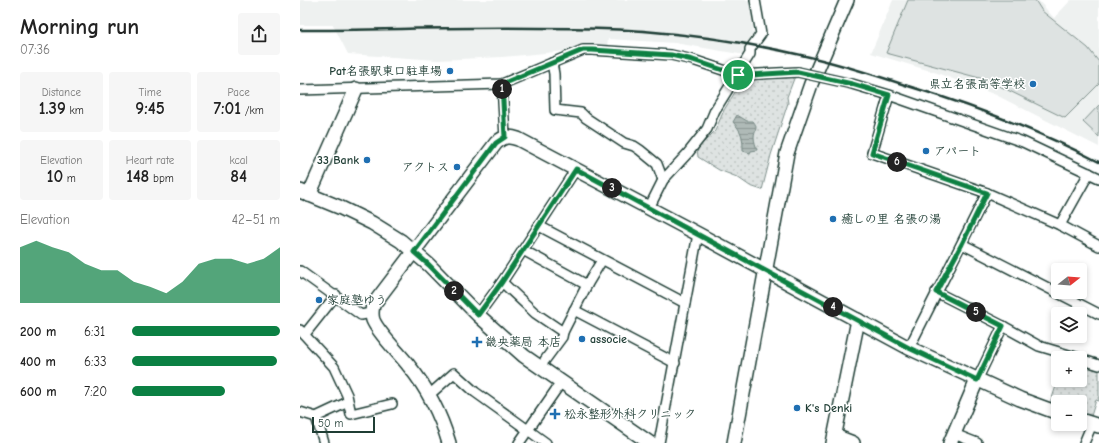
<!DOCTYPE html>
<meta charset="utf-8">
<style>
:root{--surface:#fff;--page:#f6f6f6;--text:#222;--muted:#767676;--accent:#0b8043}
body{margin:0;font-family:"Comic Neue","Klee One",sans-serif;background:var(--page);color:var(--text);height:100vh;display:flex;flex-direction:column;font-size:15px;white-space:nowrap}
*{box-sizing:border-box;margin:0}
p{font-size:13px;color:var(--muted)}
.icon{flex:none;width:22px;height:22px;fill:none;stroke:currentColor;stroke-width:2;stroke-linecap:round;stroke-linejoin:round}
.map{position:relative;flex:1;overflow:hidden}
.sheet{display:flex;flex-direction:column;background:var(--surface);width:300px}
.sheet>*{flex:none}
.needle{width:26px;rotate:73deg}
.buttons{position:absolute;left:751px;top:263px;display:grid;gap:8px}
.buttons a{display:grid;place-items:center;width:36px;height:36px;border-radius:4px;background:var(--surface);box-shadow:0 2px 6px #0003;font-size:20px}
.scale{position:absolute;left:12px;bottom:10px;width:63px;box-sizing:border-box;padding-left:4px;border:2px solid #1f3d34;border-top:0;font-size:11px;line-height:14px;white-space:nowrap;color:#1f3d34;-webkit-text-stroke:3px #fff;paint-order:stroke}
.pin{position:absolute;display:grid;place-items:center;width:34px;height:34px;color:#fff;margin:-17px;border:2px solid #fff;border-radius:50%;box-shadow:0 1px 4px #0007}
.km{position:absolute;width:20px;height:20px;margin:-10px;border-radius:50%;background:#222;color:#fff;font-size:11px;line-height:20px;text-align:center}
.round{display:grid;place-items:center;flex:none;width:42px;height:42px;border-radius:4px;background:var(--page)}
.summary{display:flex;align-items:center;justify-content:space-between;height:68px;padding:0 20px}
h1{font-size:22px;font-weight:700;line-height:30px}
.stats{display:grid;grid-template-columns:repeat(3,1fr);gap:6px;height:68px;padding:4px 20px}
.stats div{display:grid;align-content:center;border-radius:4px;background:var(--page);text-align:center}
.stats b{font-size:17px;font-weight:700}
.stats small{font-size:11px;font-weight:400}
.stats p{font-size:11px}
.chart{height:112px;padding:8px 20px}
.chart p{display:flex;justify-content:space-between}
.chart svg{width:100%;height:72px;margin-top:4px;fill:var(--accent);opacity:.7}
ul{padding:0 20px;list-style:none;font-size:13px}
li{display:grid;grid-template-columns:64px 48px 1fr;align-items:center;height:30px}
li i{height:10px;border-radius:5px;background:var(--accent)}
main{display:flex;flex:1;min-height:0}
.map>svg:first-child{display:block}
.built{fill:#eef1f0}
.grass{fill:#dee3e2;stroke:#7e908b}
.park{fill:url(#park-dots);stroke:#7e908b}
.water{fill:url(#water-rules);stroke:#758883}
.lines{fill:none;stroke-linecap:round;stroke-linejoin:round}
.street-casing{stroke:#1f3d34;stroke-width:12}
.secondary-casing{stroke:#1f3d34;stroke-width:16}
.street{stroke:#fff;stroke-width:9}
.secondary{stroke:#fff;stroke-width:13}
.rail{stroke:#1f3d34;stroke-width:2.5}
.street-bridge-casing{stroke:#1f3d34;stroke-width:12;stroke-linecap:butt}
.street-bridge{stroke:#fff;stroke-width:9}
.route-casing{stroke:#fff;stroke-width:8}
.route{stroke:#0b8043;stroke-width:5}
.poi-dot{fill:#1f6fb2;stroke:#fff;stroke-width:1.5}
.labels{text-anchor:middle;stroke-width:3;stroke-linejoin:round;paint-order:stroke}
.poi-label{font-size:12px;font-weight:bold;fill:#1f3d34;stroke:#fff;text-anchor:start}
</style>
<main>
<section class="sheet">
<div class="summary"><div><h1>Morning run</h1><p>07:36</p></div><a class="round"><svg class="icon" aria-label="share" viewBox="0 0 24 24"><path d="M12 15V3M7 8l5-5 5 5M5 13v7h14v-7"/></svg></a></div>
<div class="stats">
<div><p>Distance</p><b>1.39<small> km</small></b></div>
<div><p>Time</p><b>9:45</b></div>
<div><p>Pace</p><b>7:01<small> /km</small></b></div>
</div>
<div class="stats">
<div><p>Elevation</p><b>10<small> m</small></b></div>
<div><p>Heart rate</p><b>148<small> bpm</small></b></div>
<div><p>kcal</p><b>84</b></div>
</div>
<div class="chart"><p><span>Elevation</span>42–51 m</p>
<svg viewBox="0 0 160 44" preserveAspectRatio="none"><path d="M0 44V10L10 6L20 10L30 13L40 20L50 24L60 24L70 31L80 34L90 38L100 31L110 20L120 17L130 17L140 20L150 17L160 10V44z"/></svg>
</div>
<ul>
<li><b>200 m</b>6:31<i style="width:100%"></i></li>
<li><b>400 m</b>6:33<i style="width:98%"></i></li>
<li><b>600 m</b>7:20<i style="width:63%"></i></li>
</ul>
</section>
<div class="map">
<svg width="799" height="443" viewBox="0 0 799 443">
<defs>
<pattern id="park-dots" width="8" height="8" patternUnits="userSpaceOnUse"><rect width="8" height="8" fill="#dee3e2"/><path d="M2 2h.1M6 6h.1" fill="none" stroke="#bec4c2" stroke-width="1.8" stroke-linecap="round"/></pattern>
<pattern id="water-rules" width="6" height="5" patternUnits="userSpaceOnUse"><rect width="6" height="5" fill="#afbab7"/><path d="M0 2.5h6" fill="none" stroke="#8e9896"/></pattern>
</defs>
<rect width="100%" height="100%" fill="#fff"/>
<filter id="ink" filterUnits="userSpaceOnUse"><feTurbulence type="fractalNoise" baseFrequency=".025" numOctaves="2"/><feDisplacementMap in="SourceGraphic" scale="8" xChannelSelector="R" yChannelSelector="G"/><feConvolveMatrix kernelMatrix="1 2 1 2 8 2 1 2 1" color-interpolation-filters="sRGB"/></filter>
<g filter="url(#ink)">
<g class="built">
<polygon points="0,0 451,0 453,30 452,41 445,55 375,43 308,39 307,47 202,57 138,60 48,54 33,25 0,25"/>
<polygon points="593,0 738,0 754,18 771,0 799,0 799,147 696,95 637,73 571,53"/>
</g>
<g class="grass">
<polygon points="608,0 735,0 742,11 788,48 799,62 799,84 765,118 687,80 586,53"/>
<polygon points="799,105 799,137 783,122"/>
</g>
<g class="park">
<polygon points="495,76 487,97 488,103 471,155 462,190 450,186 437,177 419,170 398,157 397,149 415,131 424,110 442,81"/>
<polygon points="780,363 799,368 799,401 796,400 791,416 780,413 780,402 758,402 758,406 750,404 758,380 780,380"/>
</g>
<path class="water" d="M437,115L447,121H453C459,128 454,130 454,137C454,141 456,146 457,150L451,151L450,153L443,151C443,137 442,132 433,122Z"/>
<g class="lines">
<g class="street-casing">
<g id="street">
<polyline points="252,63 254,74 255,110 281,113 286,118 324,143 334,146 340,150 357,164 363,180"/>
<polyline points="202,84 205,137"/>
<polyline points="0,90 202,84 283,50 292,50 371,55 393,60 438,75 498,72"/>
<polyline points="799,178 723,142 589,95 572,153 687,193 760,225 799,246"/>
<polyline points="349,208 363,180 388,153 407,129 415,110 450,54 450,49 461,34 455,0"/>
<polyline points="760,225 789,173"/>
<polyline points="239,226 385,303"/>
<polyline points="662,244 799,314"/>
<polyline points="223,250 287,285"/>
<polyline points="0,271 61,315 71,313"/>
<polyline points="202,282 235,313 263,332"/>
<polyline points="636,292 703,326 739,346 779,358"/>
<polyline points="274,310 375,363"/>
<polyline points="178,315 202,282 276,169"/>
<polyline points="0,330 34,367 47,395 51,414 92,404"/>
<polyline points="5,334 36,295"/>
<polyline points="609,348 687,193"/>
<polyline points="780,359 799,365"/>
<polyline points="245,360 262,337 263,332 287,285 302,260"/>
<polyline points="677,380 703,326"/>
<polyline points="128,396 154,373 175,392 246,443"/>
<polyline points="0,412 16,417 48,402"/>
<polyline points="16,417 24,443"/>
<polyline points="654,434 677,443"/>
<polyline points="219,443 262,381"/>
<polyline points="359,443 398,234"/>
<polyline points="784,443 792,424"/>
</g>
</g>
<g class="secondary-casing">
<g id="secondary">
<polyline points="0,191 39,207 72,223 101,241 129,265 178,315 224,356 350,443"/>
<polyline points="9,195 56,89"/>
<polyline points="780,420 799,426"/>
<polyline points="535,436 553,443"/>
<path d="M149,443C141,416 127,388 109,366C100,354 78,333 73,320C71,314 72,311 73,305L196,143C203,137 208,135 218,139L398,234L609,348L720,399L758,413"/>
<polyline points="434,443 487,153 511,84 547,0"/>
<polyline points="533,443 558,320"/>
<polyline points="650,443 677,380"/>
</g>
</g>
<use href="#street" class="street"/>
<use href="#secondary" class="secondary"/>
<path class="rail" d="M0,30C78,30 157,27 235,28C275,28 315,28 354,32C403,36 453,44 501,55C537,63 572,74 608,86C674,106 737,130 799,162"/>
<g class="street-bridge-casing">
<polyline id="street-bridge" points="498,72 552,84 589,95"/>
</g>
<use href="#street-bridge" class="street-bridge"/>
</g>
</g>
<g class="lines" filter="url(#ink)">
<g class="route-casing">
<polygon id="route" points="283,50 292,50 371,55 393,60 438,75 451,75 498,72 552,84 589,95 572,153 687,193 662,244 636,292 703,326 677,380 609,348 276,169 202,282 178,315 129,265 114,252 196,143 205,137 202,84"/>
</g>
<use href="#route" class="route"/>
</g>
<g class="poi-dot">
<circle cx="150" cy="71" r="4"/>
<circle cx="733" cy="84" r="4"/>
<circle cx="626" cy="151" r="4"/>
<circle cx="67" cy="160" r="4"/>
<circle cx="157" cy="167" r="4"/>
<circle cx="533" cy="219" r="4"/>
<circle cx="19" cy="300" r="4"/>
<circle cx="282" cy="339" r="4"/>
<path d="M175 336h4v4h4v4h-4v4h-4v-4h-4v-4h4z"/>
<circle cx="497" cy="408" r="4"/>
<path d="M253 408h4v4h4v4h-4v4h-4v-4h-4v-4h4z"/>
</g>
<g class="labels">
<g class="poi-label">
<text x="142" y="75" text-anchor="end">Pat名張駅東口駐車場</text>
<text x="725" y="88" text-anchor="end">県立名張高等学校</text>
<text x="634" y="155">アパート</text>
<text x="59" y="164" text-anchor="end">33 Bank</text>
<text x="149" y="171" text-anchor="end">アクトス</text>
<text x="541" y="223">癒しの里 名張の湯</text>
<text x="27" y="304">家庭塾ゆう</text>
<text x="290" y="343">associe</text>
<text x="185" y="346">畿央薬局 本店</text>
<text x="505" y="412">K's Denki</text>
<text x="264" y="418">松永整形外科クリニック</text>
</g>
</g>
</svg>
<div class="buttons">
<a><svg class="needle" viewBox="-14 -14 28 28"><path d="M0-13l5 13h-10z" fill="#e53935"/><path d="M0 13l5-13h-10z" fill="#767676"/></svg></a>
<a><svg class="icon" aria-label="layers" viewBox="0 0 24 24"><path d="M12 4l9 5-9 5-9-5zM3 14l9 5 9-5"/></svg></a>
<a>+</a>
<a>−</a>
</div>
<div class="scale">50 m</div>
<div class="pin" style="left:438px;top:75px;background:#1e9e55"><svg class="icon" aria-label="arrive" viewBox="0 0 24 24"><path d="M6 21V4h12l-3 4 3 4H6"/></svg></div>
<b class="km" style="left:202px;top:89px">1</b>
<b class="km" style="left:154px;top:291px">2</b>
<b class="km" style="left:312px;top:188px">3</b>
<b class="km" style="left:533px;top:307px">4</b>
<b class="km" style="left:676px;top:312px">5</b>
<b class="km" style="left:597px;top:162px">6</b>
</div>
</main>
